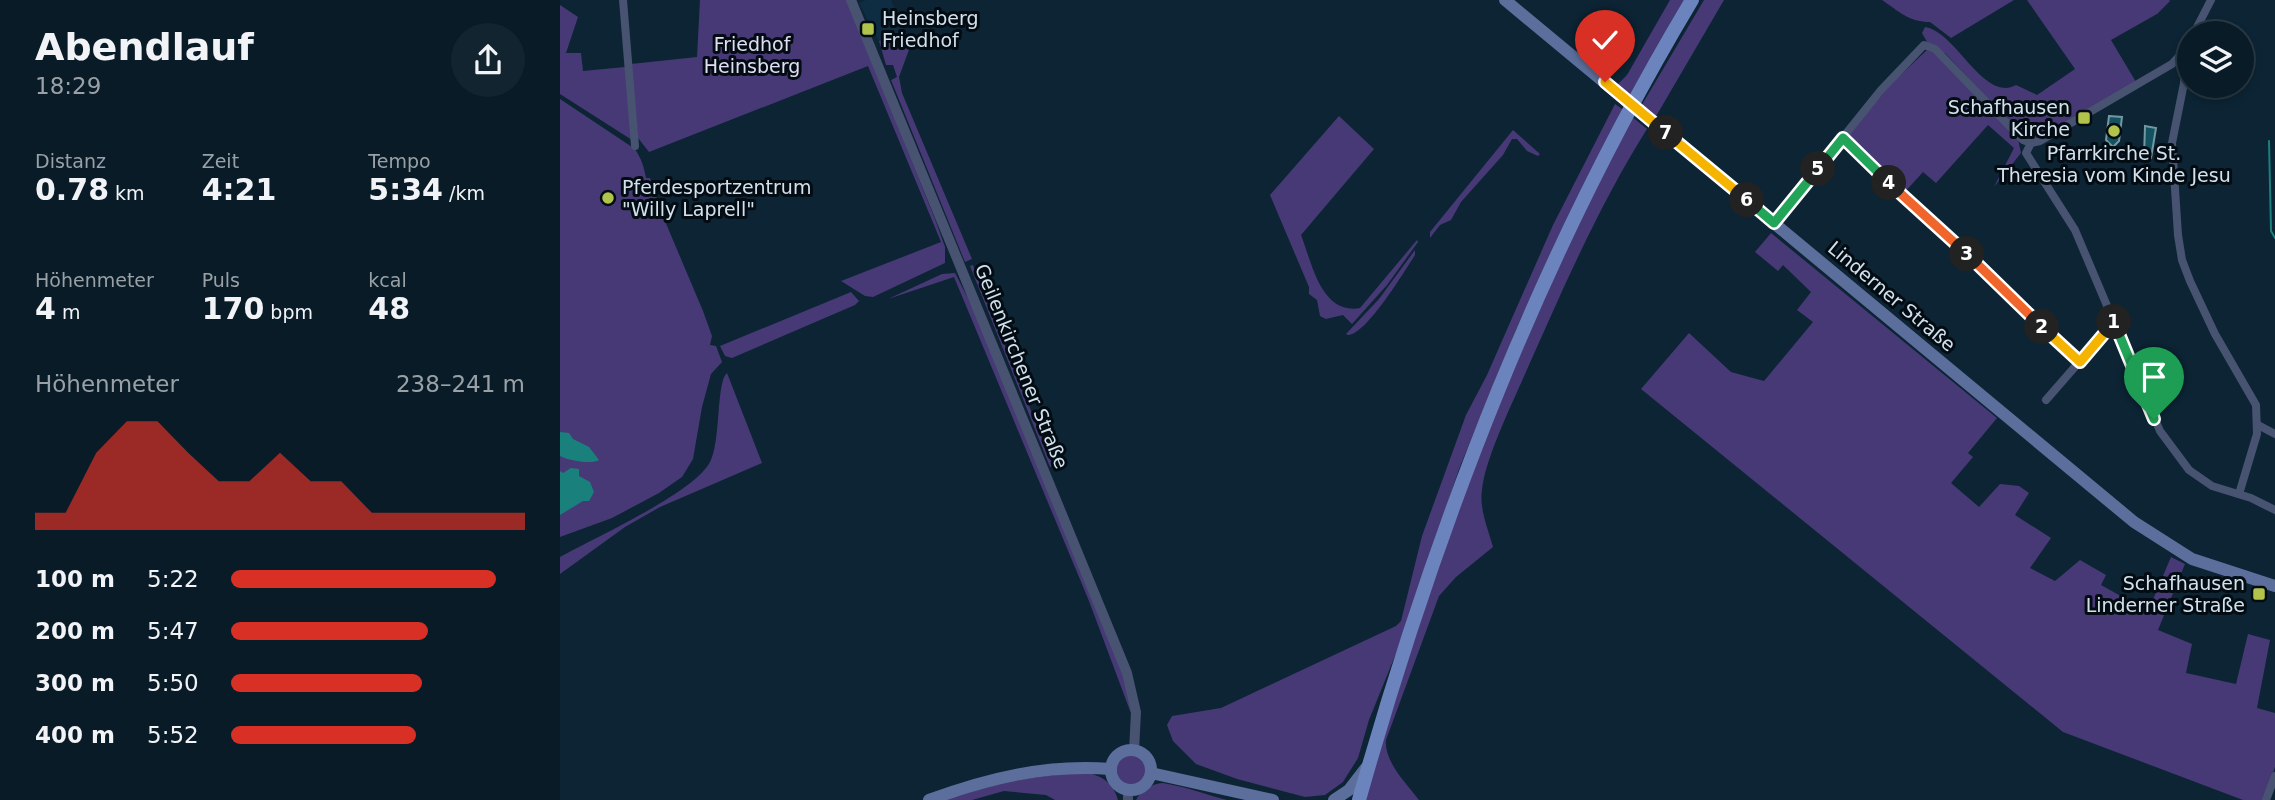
<!DOCTYPE html>
<html lang="de">
<meta charset="utf-8">
<style>
:root{--surface:#091b27;--page:#12242f;--text:#f1f3f6;--muted:#99a1a7;--line:#293944;--accent:#d93025}
body{margin:0;font-family:"DejaVu Sans",sans-serif;background:var(--page);color:var(--text);height:100vh;display:flex;flex-direction:column;font-size:26px;white-space:nowrap}
*{box-sizing:border-box;margin:0}
p{font-size:23px;color:var(--muted)}
.icon{flex:none;width:38px;height:38px;fill:none;stroke:currentColor;stroke-width:2;stroke-linecap:round;stroke-linejoin:round}
.map{position:relative;flex:1;overflow:hidden}
.details{display:flex;flex-direction:column;background:var(--surface);width:560px}
.details>*{flex:none}
.fabs{position:absolute;left:1617px;top:21px;display:grid;gap:14px}
.fabs a{display:grid;place-items:center;width:77px;height:77px;border-radius:50%;background:var(--surface);box-shadow:0 4px 10px #0003,0 0 0 2px var(--line);font-size:35px}
.pin{position:absolute;display:grid;place-items:center;width:60px;height:60px;color:#fff;margin:-72px -30px;border-radius:50% 50% 50% 0;rotate:-45deg;box-shadow:0 0 7px #0007}
.pin .icon{rotate:45deg}
.km{position:absolute;width:35px;height:35px;margin:-18px;border-radius:50%;background:#222;color:#fff;font-size:19px;line-height:35px;text-align:center}
.round{display:grid;place-items:center;flex:none;width:74px;height:74px;border-radius:37px;background:var(--page)}
.overview{display:flex;align-items:center;justify-content:space-between;height:119px;padding:0 35px}
h1{font-size:38px;font-weight:700;line-height:52px}
.figures{display:grid;grid-template-columns:repeat(3,1fr);gap:10px;height:119px;padding:7px 35px}
.figures div{display:grid;align-content:center}
.figures b{font-size:30px;font-weight:700}
.figures small{font-size:19px;font-weight:400}
.figures p{font-size:19px}
.chart{height:196px;padding:14px 35px}
.chart p{display:flex;justify-content:space-between}
.chart svg{width:100%;height:126px;margin-top:7px;fill:var(--accent);opacity:.7}
ul{padding:0 35px;list-style:none;font-size:23px}
li{display:grid;grid-template-columns:112px 84px 1fr;align-items:center;height:52px}
li i{height:18px;border-radius:9px;background:var(--accent)}
main{display:flex;flex:1;min-height:0}
.map>svg:first-child{display:block}
.built{fill:#0e2d42}
.green{fill:#473976}
.water{fill:#1a807c}
.lines{fill:none;stroke-linecap:round;stroke-linejoin:round}
.stream{stroke:#1a807c;stroke-width:2}
.building{fill:#135261;stroke:#7398a2;stroke-width:2}
.minor{stroke:#475370;stroke-width:8}
.tertiary{stroke:#475370;stroke-width:10}
.secondary{stroke:#5c6f9c;stroke-width:12}
.primary{stroke:#6c84be;stroke-width:14}
.split-1-casing{stroke:#fff;stroke-width:14}
.split-2-casing{stroke:#fff;stroke-width:14}
.split-3-casing{stroke:#fff;stroke-width:14}
.split-4-casing{stroke:#fff;stroke-width:14}
.split-5-casing{stroke:#fff;stroke-width:14}
.split-6-casing{stroke:#fff;stroke-width:14}
.split-7-casing{stroke:#fff;stroke-width:14}
.split-8-casing{stroke:#fff;stroke-width:14}
.split-1{stroke:#22a559;stroke-width:9}
.split-2{stroke:#f5b400;stroke-width:9}
.split-3{stroke:#f0652b;stroke-width:9}
.split-4{stroke:#f0652b;stroke-width:9}
.split-5{stroke:#22a559;stroke-width:9}
.split-6{stroke:#22a559;stroke-width:9}
.split-7{stroke:#f5b400;stroke-width:9}
.split-8{stroke:#f5b400;stroke-width:9}
.poi-dot{fill:#b2c34c;stroke:#040c13;stroke-width:2.5}
.labels{text-anchor:middle;stroke-width:6;stroke-linejoin:round;paint-order:stroke}
.poi-label{font-size:19px;fill:#d3e1ed;stroke:#040c13;text-anchor:start}
.park-label{font-size:19px;fill:#e1def3;stroke:#040c13}
.street-label{font-size:19px;fill:#d3e1ed;stroke:#040c13}
</style>
<main>
<section class="details">
<div class="overview"><div><h1>Abendlauf</h1><p>18:29</p></div><a class="round"><svg class="icon" aria-label="share" viewBox="0 0 24 24"><path d="M12 15V3M7 8l5-5 5 5M5 13v7h14v-7"/></svg></a></div>
<div class="figures">
<div><p>Distanz</p><b>0.78<small> km</small></b></div>
<div><p>Zeit</p><b>4:21</b></div>
<div><p>Tempo</p><b>5:34<small> /km</small></b></div>
</div>
<div class="figures">
<div><p>Höhenmeter</p><b>4<small> m</small></b></div>
<div><p>Puls</p><b>170<small> bpm</small></b></div>
<div><p>kcal</p><b>48</b></div>
</div>
<div class="chart"><p><span>Höhenmeter</span>238–241 m</p>
<svg viewBox="0 0 160 44" preserveAspectRatio="none"><path d="M0 44V38L10 38L20 17L30 6L40 6L50 17L60 27L70 27L80 17L90 27L100 27L110 38L120 38L130 38L140 38L150 38L160 38V44z"/></svg>
</div>
<ul>
<li><b>100 m</b>5:22<i style="width:90%"></i></li>
<li><b>200 m</b>5:47<i style="width:67%"></i></li>
<li><b>300 m</b>5:50<i style="width:65%"></i></li>
<li><b>400 m</b>5:52<i style="width:63%"></i></li>
</ul>
</section>
<div class="map">
<svg width="1715" height="800" viewBox="0 0 1715 800">
<rect width="100%" height="100%" fill="#0c2434"/>
<polygon class="built" points="306,0 331,0 344,30 319,41 299,3"/>
<g class="green">
<polygon points="140,0 287,0 375,219 385,247 385,263 313,297 305,296 281,281 381,242 308,66 89,152 78,138 71,64 137,57"/>
<polygon points="1110,0 1130,0 1071,101 1057,85 1067,75"/>
<polygon points="1144,0 1164,0 1095,118 1216,216 1214,218 1080,108"/>
<path d="M1322,0H1454L1391,38L1370,22C1349,22 1340,12 1322,0Z"/>
<path d="M1467,0H1609L1610,1L1597,14L1551,40L1576,82C1550,98 1493,143 1464,138L1386,54L1367,42L1362,33L1365,27C1396,31 1423,103 1456,85L1477,95L1515,69Z"/>
<polygon points="0,5 18,17 6,53 21,53 23,71 65,67 72,140 0,94"/>
<polygon points="344,30 350,47 339,77 342,93 412,259 405,262 331,80 337,77 333,65 326,65 319,41"/>
<polygon points="1367,50 1375,53 1458,139 1461,153 1434,187 1454,148 1428,125 1376,183 1363,172 1343,194 1285,138 1333,82"/>
<path d="M0,99L75,149C82,160 84,167 86,178H90L102,214L143,311L152,336L150,345L156,346L162,362L151,374L142,407L133,459L122,477L99,493L52,518L0,537Z"/>
<polygon points="1055,104 1065,111 1023,187 956,330 899,469 845,631 809,720 798,758 783,782 765,795 745,797 677,779 636,764 613,741 607,725 612,716 661,708 836,626 841,621 862,536 906,415 927,375 993,225"/>
<path d="M779,116L814,149L741,235C752,263 761,315 800,308L857,240L858,242L827,285L792,324L783,315L766,319L760,316L757,300L749,294V287L710,195Z"/>
<path d="M1071,116L1087,129C1038,207 1002,291 965,374C952,404 925,459 922,490C919,508 928,529 933,547L896,577L879,596L826,740C824,762 847,784 859,800H805C852,641 903,483 969,331C1001,258 1037,187 1071,116Z"/>
<polygon points="953,130 980,154 978,156 967,151 957,139 952,139 943,155 901,202 891,220 880,225 870,238 870,232"/>
<polygon points="1211,233 1437,418 1408,453 1413,457 1391,483 1419,507 1440,484 1459,486 1469,493 1455,515 1491,538 1470,568 1495,581 1520,560 1546,575 1541,585 1588,611 1611,557 1625,564 1598,630 1632,644 1626,673 1676,684 1688,634 1710,640 1697,708 1715,713 1715,767 1704,800 1683,800 1503,732 1081,389 1129,333 1171,372 1204,381 1253,322 1237,310 1251,292 1223,265 1218,271 1195,252"/>
<path d="M855,250V255C844,272 806,335 788,335L786,334L819,299Z"/>
<polygon points="413,265 493,466 490,467 410,266"/>
<polygon points="395,273 414,310 566,677 572,716 529,601 394,277 328,299 382,274"/>
<polygon points="291,292 299,301 295,305 172,358 165,356 160,346"/>
<path d="M167,373L202,463L100,507L65,527L0,574V557C34,538 134,493 150,462C161,442 156,382 167,373Z"/>
<circle cx="572" cy="770" r="15"/>
<path d="M526,772C543,777 553,782 558,800H495L486,795L444,791L412,800H380C427,783 476,776 526,772Z"/>
<path d="M603,783C627,787 644,794 667,800H576C581,789 592,784 603,783Z"/>
</g>
<g class="water">
<path d="M0,432L9,433L13,439L29,447L39,460C32,465 7,460 0,456Z"/>
<polygon points="11,468 19,469 19,476 30,482 34,492 29,501 23,501 0,515 0,471 3,473"/>
</g>
<g class="lines">
<polyline class="stream" points="1709,141 1711,231 1715,238"/>
</g>
<g class="building">
<polygon points="1549,116 1562,117 1559,141 1553,147 1546,140"/>
<polygon points="1585,126 1596,128 1591,158 1584,157"/>
</g>
<g class="lines">
<g class="minor">
<polyline points="63,0 75,146"/>
<polyline points="1634,33 1651,0"/>
<polyline points="1629,43 1625,50 1624,83 1612,143 1618,235 1622,260 1630,281 1655,334 1696,405 1697,434 1679,494"/>
<polyline points="1625,50 1612,64 1480,141 1471,143 1466,153 1515,230 1600,431 1629,470 1652,486 1691,498 1715,510"/>
<polyline points="1283,138 1520,362"/>
<polyline points="1214,223 1321,90 1364,45 1375,49 1463,140 1471,143"/>
<polyline points="1486,400 1554,322"/>
<polyline points="1698,425 1715,434"/>
<polyline points="1706,800 1715,776"/>
</g>
<g class="tertiary">
<polyline points="291,0 567,673 576,712 574,751"/>
<polyline points="568,800 568,790"/>
</g>
<g class="secondary">
<polyline points="945,0 1574,522 1632,559 1715,586"/>
<circle cx="571" cy="770" r="20"/>
<polyline points="591,773 713,800"/>
<path d="M369,800C429,778 487,764 551,769"/>
<polyline points="774,800 789,790 806,768"/>
</g>
<path class="primary" d="M799,800C878,520 982,250 1132,0"/>
</g>
<g class="lines">
<g class="split-1-casing">
<polyline id="split-1" points="1554,322 1594,419"/>
</g>
<g class="split-2-casing">
<polyline id="split-2" points="1482,327 1520,362 1554,322"/>
</g>
<g class="split-3-casing">
<polyline id="split-3" points="1407,254 1482,327"/>
</g>
<g class="split-4-casing">
<polyline id="split-4" points="1329,183 1407,254"/>
</g>
<g class="split-5-casing">
<polyline id="split-5" points="1258,169 1283,138 1329,183"/>
</g>
<g class="split-6-casing">
<polyline id="split-6" points="1187,200 1214,223 1258,169"/>
</g>
<g class="split-7-casing">
<polyline id="split-7" points="1106,133 1187,200"/>
</g>
<g class="split-8-casing">
<polyline id="split-8" points="1045,82 1106,133"/>
</g>
<use href="#split-1" class="split-1"/>
<use href="#split-2" class="split-2"/>
<use href="#split-3" class="split-3"/>
<use href="#split-4" class="split-4"/>
<use href="#split-5" class="split-5"/>
<use href="#split-6" class="split-6"/>
<use href="#split-7" class="split-7"/>
<use href="#split-8" class="split-8"/>
</g>
<g class="poi-dot">
<rect x="301" y="22" width="14" height="14" rx="3.5"/>
<rect x="1517" y="111" width="14" height="14" rx="3.5"/>
<circle cx="1554" cy="131" r="7"/>
<circle cx="48" cy="198" r="7"/>
<rect x="1692" y="587" width="14" height="14" rx="3.5"/>
</g>
<g class="labels">
<g class="poi-label">
<text x="322" y="25">Heinsberg<tspan x="322" dy="22">Friedhof</tspan></text>
<text x="1510" y="114" text-anchor="end">Schafhausen<tspan x="1510" dy="22">Kirche</tspan></text>
<text x="1554" y="160" text-anchor="middle">Pfarrkirche St.<tspan x="1554" dy="22">Theresia vom Kinde Jesu</tspan></text>
<text x="62" y="194">Pferdesportzentrum<tspan x="62" dy="22">"Willy Laprell"</tspan></text>
<text x="1685" y="590" text-anchor="end">Schafhausen<tspan x="1685" dy="22">Linderner Straße</tspan></text>
</g>
<g class="park-label">
<text x="192" y="51">Friedhof<tspan x="192" dy="22">Heinsberg</tspan></text>
</g>
<g class="street-label">
<text transform="translate(1332 296) rotate(40)" y="7">Linderner Straße</text>
<text transform="translate(462 366) rotate(68)" y="7">Geilenkirchener Straße</text>
</g>
</g>
</svg>
<div class="fabs">
<a><svg class="icon" aria-label="layers" viewBox="0 0 24 24"><path d="M12 4l9 5-9 5-9-5zM3 14l9 5 9-5"/></svg></a>
</div>
<div class="pin" style="left:1594px;top:419px;background:#1e9e55"><svg class="icon" aria-label="arrive" viewBox="0 0 24 24"><path d="M6 21V4h12l-3 4 3 4H6"/></svg></div>
<div class="pin" style="left:1045px;top:82px;background:#d93025"><svg class="icon" aria-label="check" viewBox="0 0 24 24"><path d="M5 12l5 5 9-10"/></svg></div>
<b class="km" style="left:1554px;top:322px">1</b>
<b class="km" style="left:1482px;top:327px">2</b>
<b class="km" style="left:1407px;top:254px">3</b>
<b class="km" style="left:1329px;top:183px">4</b>
<b class="km" style="left:1258px;top:169px">5</b>
<b class="km" style="left:1187px;top:200px">6</b>
<b class="km" style="left:1106px;top:133px">7</b>
</div>
</main>
